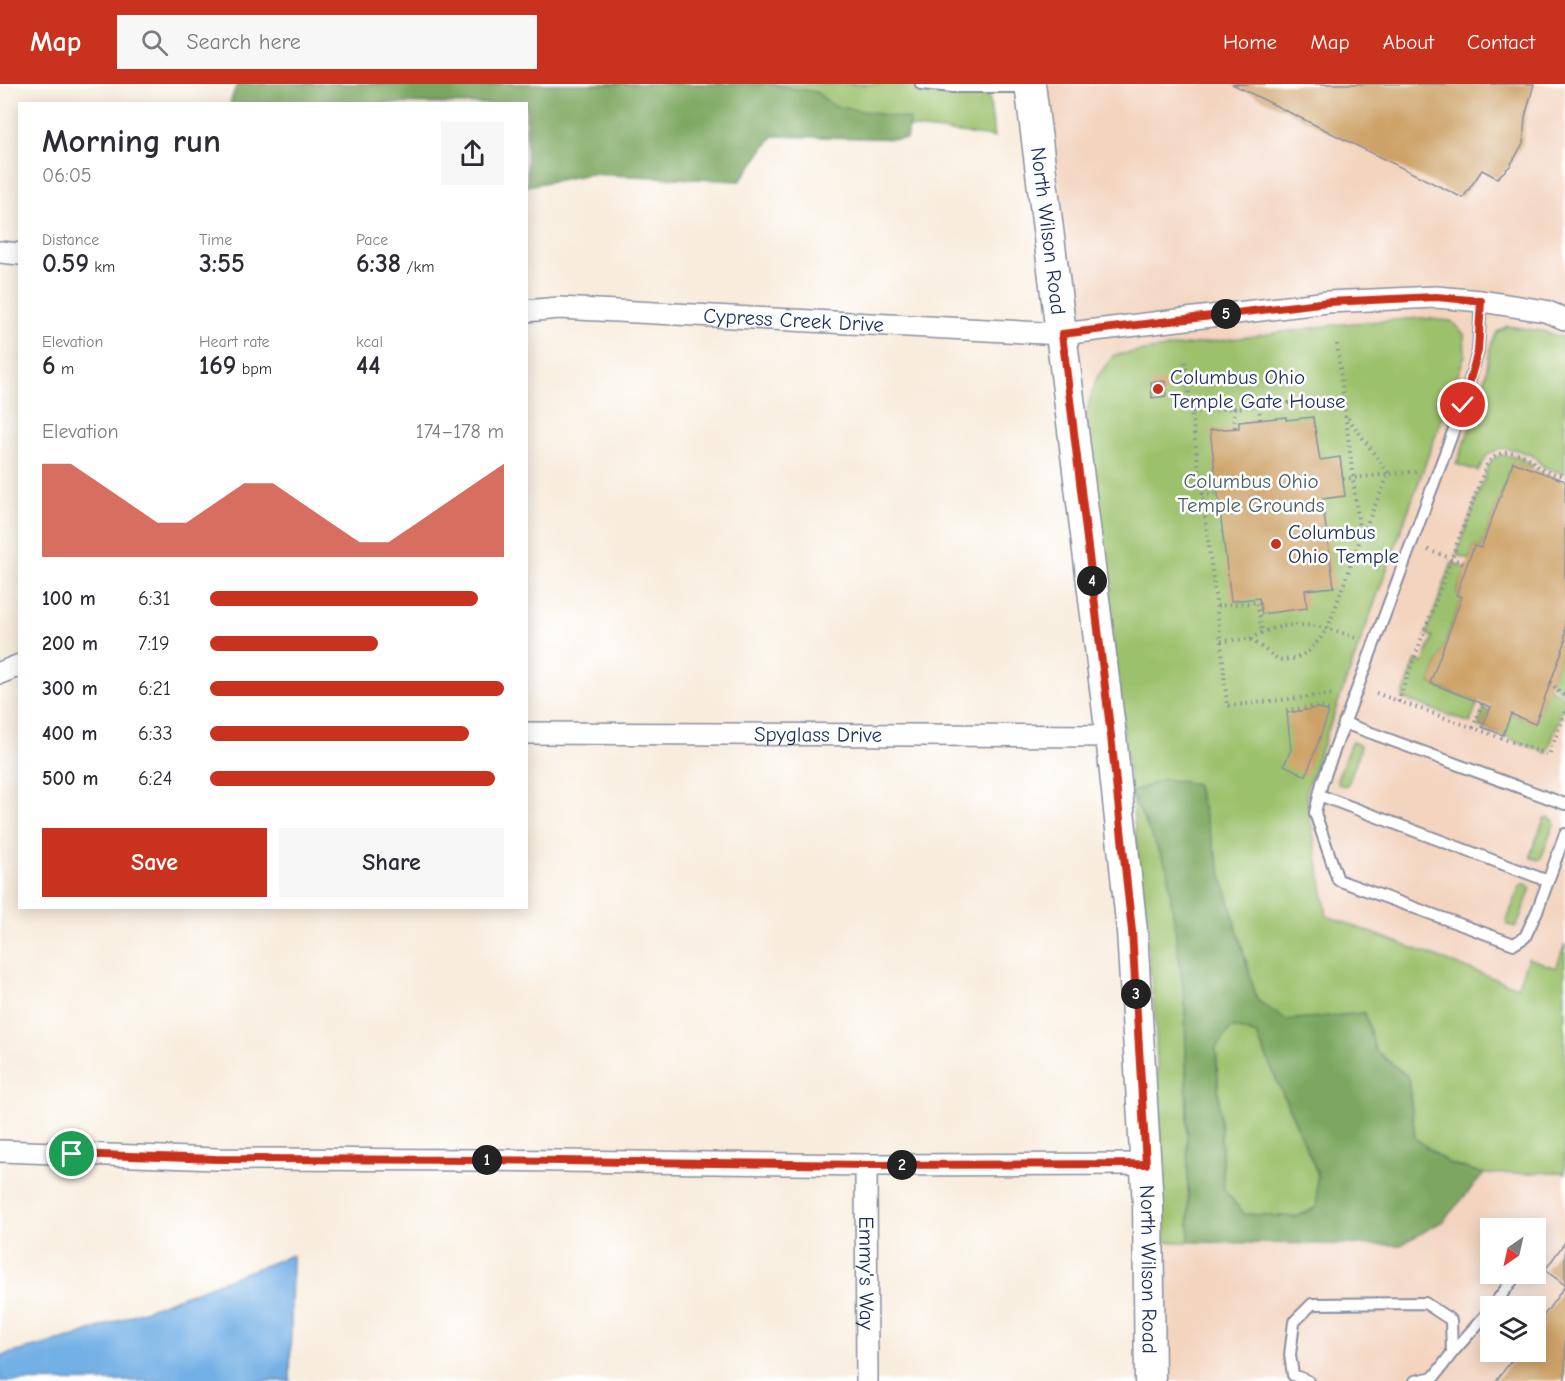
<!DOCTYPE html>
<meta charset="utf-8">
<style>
:root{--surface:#fff;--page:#f7f7f7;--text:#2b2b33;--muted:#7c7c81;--accent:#c8321e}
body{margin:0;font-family:"Comic Neue",sans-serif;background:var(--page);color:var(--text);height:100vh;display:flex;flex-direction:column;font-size:22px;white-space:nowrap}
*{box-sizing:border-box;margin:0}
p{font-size:20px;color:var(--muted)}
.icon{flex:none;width:33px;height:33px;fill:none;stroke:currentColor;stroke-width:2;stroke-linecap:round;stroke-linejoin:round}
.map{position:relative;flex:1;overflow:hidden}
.details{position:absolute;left:18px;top:18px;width:510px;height:807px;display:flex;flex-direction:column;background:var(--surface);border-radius:0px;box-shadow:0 3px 15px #0003}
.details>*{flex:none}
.needle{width:39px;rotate:214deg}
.tools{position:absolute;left:1480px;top:1134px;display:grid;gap:12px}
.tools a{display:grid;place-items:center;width:66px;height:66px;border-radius:0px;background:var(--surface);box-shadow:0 3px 15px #0003;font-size:30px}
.pin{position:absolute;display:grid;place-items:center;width:51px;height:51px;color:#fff;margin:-26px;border:3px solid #fff;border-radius:50%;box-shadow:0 2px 6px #0007}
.km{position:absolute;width:30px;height:30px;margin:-15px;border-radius:50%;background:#222;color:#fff;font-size:16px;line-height:30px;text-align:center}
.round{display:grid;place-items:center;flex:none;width:63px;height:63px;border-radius:0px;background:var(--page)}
.headline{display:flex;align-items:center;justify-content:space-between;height:102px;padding:0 24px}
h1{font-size:33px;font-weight:800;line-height:45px}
.metrics{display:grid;grid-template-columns:repeat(3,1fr);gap:9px;height:102px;padding:6px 24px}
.metrics div{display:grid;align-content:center}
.metrics b{font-size:26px;font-weight:800}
.metrics small{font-size:16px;font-weight:400}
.metrics p{font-size:16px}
.chart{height:168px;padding:12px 24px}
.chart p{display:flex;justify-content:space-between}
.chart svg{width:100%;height:108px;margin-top:6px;fill:var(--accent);opacity:.7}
.button{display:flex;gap:12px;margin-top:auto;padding:12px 24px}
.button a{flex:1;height:69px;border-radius:0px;background:var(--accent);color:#fff;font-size:24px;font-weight:800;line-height:69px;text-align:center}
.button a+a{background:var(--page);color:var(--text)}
ul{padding:0 24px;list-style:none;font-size:20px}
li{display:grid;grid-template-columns:96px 72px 1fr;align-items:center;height:45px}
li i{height:15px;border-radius:8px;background:var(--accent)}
header{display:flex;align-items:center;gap:36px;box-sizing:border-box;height:84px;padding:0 30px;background:var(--accent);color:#fff}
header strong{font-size:28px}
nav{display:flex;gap:33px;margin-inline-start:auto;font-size:21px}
.search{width:420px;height:54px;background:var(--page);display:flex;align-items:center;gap:15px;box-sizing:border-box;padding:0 21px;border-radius:0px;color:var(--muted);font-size:22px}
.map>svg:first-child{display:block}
.built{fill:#f3d4bf;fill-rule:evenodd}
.green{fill:#9cc16c;stroke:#5c7865;stroke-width:1.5}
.forest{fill:#7da760;stroke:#4c6b5f;stroke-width:1.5;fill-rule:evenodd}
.water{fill:#73b0e5;stroke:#4770a2;stroke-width:1.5}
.building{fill:#cda267}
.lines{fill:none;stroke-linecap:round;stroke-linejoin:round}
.lane-casing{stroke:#8a8e9e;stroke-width:14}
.street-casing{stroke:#8a8e9e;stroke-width:24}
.secondary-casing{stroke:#8a8e9e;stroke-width:33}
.path{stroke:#8a8e9e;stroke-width:4;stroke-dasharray:1.5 4.5;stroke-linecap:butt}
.lane{stroke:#fff;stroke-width:10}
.street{stroke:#fff;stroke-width:21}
.secondary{stroke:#fff;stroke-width:30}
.route-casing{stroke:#fff;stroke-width:12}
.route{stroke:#c8321e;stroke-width:8}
.poi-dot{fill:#c8321e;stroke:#fff;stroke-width:2}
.labels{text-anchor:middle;stroke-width:5;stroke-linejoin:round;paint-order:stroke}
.street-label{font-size:21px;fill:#1b2f5e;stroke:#fff}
.poi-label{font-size:21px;fill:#1b2f5e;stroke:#fff;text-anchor:start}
.park-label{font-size:21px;fill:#486263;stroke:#fff}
</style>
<header>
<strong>Map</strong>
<div class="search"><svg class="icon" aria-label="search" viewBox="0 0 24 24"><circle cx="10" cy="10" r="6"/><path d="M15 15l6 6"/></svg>Search here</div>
<nav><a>Home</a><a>Map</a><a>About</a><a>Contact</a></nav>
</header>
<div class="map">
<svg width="1565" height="1297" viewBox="0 0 1565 1297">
<rect width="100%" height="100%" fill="#fff"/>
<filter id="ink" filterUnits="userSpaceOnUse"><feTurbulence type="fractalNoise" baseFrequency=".0167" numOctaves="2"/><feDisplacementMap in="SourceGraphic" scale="12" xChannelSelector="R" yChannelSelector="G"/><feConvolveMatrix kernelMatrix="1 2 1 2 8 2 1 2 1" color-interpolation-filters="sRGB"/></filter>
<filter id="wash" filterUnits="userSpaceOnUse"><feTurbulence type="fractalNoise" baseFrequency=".008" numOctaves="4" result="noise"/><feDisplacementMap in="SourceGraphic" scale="24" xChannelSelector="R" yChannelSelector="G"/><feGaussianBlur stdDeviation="1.35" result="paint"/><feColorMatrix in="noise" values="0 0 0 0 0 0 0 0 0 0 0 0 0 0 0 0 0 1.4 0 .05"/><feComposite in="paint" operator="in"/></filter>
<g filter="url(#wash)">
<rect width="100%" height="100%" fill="#f8eddd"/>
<g class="built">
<polygon points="1047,0 1565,0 1565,910 1285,936 1131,709"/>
<path d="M1561,1088L1565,1090V1297H1146L1142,1158L1401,1161L1443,1137L1484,1090ZM1491,1144H1536V1190H1491ZM1491,1222H1536V1268H1491Z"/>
</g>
<g class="green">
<polygon points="272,0 988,0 994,53 601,9 526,20"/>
<polygon points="1421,234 1451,237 1464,250 1465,271 1306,707 1327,832 1517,903 1528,874 1556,884 1565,860 1565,1090 1561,1088 1484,1090 1448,1079 1415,1054 1408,993 1375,966 1365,929 1285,936 1257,916 1196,700 1131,709 1167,784 1185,917 1189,1158 1164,1158 1155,934 1131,709 1086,329 1097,293 1114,271 1342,240"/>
<polygon points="1507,242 1542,247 1565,254 1565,390 1544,383 1533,372 1518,366 1503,364 1488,370 1478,387 1456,380 1481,317 1491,261 1497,248"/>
<polygon points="1501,371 1518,373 1533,382 1530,384 1513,379 1481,464 1474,462 1469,475 1456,471 1489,381 1494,374"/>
<polygon points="1452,479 1466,484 1456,510 1462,513 1430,599 1478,618 1470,639 1402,614 1416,576 1423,579 1433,553 1426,550"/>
<polygon points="1565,559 1565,609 1553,601 1551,597"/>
<polygon points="1549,601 1551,606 1565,613 1565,619 1547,669 1478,642 1484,624 1489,627 1482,643 1510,630 1535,639"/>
<polygon points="1353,658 1360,662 1360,666 1349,698 1346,702 1338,700 1337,695 1350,661"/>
<polygon points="1547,733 1554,736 1554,740 1542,772 1539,776 1531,774 1531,769 1544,735"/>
<polygon points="1523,800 1526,800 1530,803 1530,807 1518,839 1516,843 1507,841 1507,836 1520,802"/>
<polygon points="1232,943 1257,951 1317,1088 1317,1124 1296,1133 1244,1130 1224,1106 1216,963"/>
</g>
<g class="forest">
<polygon points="237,0 767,0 816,8 834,22 910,35 906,55 773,52 740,97 589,90 527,102 526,20 230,19"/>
<path d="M1164,695L1196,700L1257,916L1286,936L1365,929L1375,966L1408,993L1415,1054L1448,1079L1484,1090L1443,1137L1401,1161L1189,1158L1185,917L1167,784L1131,709ZM1232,943L1257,951L1317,1088V1123L1296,1133L1244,1130L1224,1106L1216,963Z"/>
</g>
<polygon class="water" points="292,1171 290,1297 0,1297 0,1272 77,1252"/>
<g id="blocks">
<g class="building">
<polygon points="1232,0 1534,0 1525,33 1523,59 1510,82 1497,94 1482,86 1463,114"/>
<polygon points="1165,297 1166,312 1152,314 1151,298"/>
<polygon points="1286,333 1286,336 1313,333 1320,376 1340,373 1345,412 1322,415 1334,503 1305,506 1307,524 1262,530 1259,514 1231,517 1210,346 1239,344 1239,338"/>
<polygon points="1513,378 1565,397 1565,559 1535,640 1511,630 1503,651 1482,643 1491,623 1430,599 1462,513 1456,511 1469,475 1474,462 1481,464"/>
<polygon points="1318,624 1329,628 1306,692 1284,681 1291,666 1287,629"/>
<polygon points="1565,1158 1565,1201 1545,1186"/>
<polygon points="1565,1202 1565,1297 1496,1297 1518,1268 1536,1268 1536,1242"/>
</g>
</g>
</g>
<g filter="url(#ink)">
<use href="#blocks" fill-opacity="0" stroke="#8a8e9e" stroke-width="1.5"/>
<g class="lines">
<g class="lane-casing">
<g id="lane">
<polyline points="921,0 953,3 1030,3"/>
<polyline points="1481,217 1478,267 1463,321 1322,699 1315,729 1338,796 1514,860 1525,853 1538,825 1565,750"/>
<polyline points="1344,639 1565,720"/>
<polyline points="1319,711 1548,797"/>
<polyline points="1493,1222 1517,1190"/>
<polyline points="1452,1269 1491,1225"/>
<polyline points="1308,1297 1293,1291 1290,1271 1294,1238 1312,1220 1425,1219 1451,1236 1452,1269 1434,1293 1415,1297"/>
</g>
</g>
<g class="street-casing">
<g id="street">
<polyline points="0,168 20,170"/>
<path id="s1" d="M526,227L559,224L1062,250L1328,218L1436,213L1481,217L1545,227L1565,235"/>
<polyline points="0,589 20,581"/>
<path id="s2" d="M526,649L1111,652"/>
<polyline points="0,1067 217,1075 486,1076 866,1081 1146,1080"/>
<path id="s3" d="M866,1081L867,1297"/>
</g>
</g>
<g class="secondary-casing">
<g id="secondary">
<path id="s4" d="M1030,0L1111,652L1132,847L1148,1121L1150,1297"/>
</g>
</g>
<g class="path">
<polyline points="1337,260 1360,453"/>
<polyline points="1185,278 1221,557 1227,622 1334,610"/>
<polyline points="1259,322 1260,336"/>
<polyline points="1234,324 1235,344"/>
<polyline points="1192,328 1344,314"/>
<polyline points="1343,395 1419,387"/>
<polyline points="1202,410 1218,410"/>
<polyline points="1428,466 1467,480"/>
<polyline points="1217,522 1257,518 1262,548"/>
<path d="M1250,555C1286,533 1320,540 1356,554"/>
<polyline points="1221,557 1250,555 1279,576 1294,575 1309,567 1320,555 1328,543 1361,453 1389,390 1346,331"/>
<polyline points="1550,598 1560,609 1565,611"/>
<polyline points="1376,609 1549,671 1565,628"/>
<path d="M1398,618L1486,382C1497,365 1515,365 1532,376C1534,377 1535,381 1538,383C1545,388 1557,390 1565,393"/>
<polyline points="1286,626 1319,622 1330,626"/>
<polyline points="1473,644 1482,620"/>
</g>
<use href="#lane" class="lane"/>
<use href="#street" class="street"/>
<use href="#secondary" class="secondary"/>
</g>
</g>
<g class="lines" filter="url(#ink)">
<g class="route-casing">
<polyline id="route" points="72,1070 216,1075 486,1076 867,1081 1146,1080 1132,847 1111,652 1062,250 1328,218 1436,213 1481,217 1478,267 1463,321"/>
</g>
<use href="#route" class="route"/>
</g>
<g class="poi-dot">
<circle cx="1158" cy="305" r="6"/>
<circle cx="1276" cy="460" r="6"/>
</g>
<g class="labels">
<g class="street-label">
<text dy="7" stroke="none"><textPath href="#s4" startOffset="148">North Wilson Road</textPath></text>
<text dy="7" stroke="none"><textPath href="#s1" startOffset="268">Cypress Creek Drive</textPath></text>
<text dy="7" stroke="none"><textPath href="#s2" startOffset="292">Spyglass Drive</textPath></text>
<text dy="7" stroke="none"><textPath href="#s4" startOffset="1192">North Wilson Road</textPath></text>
<text dy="7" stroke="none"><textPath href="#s3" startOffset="108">Emmy's Way</textPath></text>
</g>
<g class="poi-label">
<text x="1170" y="300">Columbus Ohio<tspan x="1170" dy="24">Temple Gate House</tspan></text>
<text x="1288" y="455">Columbus<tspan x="1288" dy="24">Ohio Temple</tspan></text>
</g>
<g class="park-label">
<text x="1251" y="404">Columbus Ohio<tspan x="1251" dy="24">Temple Grounds</tspan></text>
</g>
</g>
</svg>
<div class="tools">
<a><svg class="needle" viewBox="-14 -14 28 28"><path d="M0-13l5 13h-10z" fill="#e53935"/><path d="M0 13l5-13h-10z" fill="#7c7c81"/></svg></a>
<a><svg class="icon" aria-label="layers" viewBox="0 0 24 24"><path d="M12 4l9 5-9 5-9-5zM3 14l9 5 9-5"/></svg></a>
</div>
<div class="pin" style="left:72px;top:1070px;background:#1e9e55"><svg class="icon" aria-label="arrive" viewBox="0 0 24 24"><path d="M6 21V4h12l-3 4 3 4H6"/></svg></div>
<div class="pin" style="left:1463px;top:321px;background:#d93025"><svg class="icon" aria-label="check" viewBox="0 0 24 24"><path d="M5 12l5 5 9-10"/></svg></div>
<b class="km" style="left:487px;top:1076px">1</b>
<b class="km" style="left:902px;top:1081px">2</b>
<b class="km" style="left:1136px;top:910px">3</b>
<b class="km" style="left:1092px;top:497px">4</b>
<b class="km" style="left:1226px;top:230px">5</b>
<section class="details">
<div class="headline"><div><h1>Morning run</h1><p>06:05</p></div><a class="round"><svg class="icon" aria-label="share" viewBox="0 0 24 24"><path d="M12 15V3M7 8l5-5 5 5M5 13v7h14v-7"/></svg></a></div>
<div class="metrics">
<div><p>Distance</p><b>0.59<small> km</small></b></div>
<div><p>Time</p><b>3:55</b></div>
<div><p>Pace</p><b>6:38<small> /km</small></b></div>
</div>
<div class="metrics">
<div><p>Elevation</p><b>6<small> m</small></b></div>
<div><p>Heart rate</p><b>169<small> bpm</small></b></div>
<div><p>kcal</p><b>44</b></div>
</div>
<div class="chart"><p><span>Elevation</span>174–178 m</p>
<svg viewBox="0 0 160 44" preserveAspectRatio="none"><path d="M0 44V6L10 6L20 14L30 22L40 30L50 30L60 22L70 14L80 14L90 22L100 30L110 38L120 38L130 30L140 22L150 14L160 6V44z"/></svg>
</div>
<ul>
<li><b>100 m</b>6:31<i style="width:91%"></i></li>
<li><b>200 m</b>7:19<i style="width:57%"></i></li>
<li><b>300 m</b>6:21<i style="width:100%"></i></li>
<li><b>400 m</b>6:33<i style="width:88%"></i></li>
<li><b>500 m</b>6:24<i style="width:97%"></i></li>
</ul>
<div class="button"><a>Save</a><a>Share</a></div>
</section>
</div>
